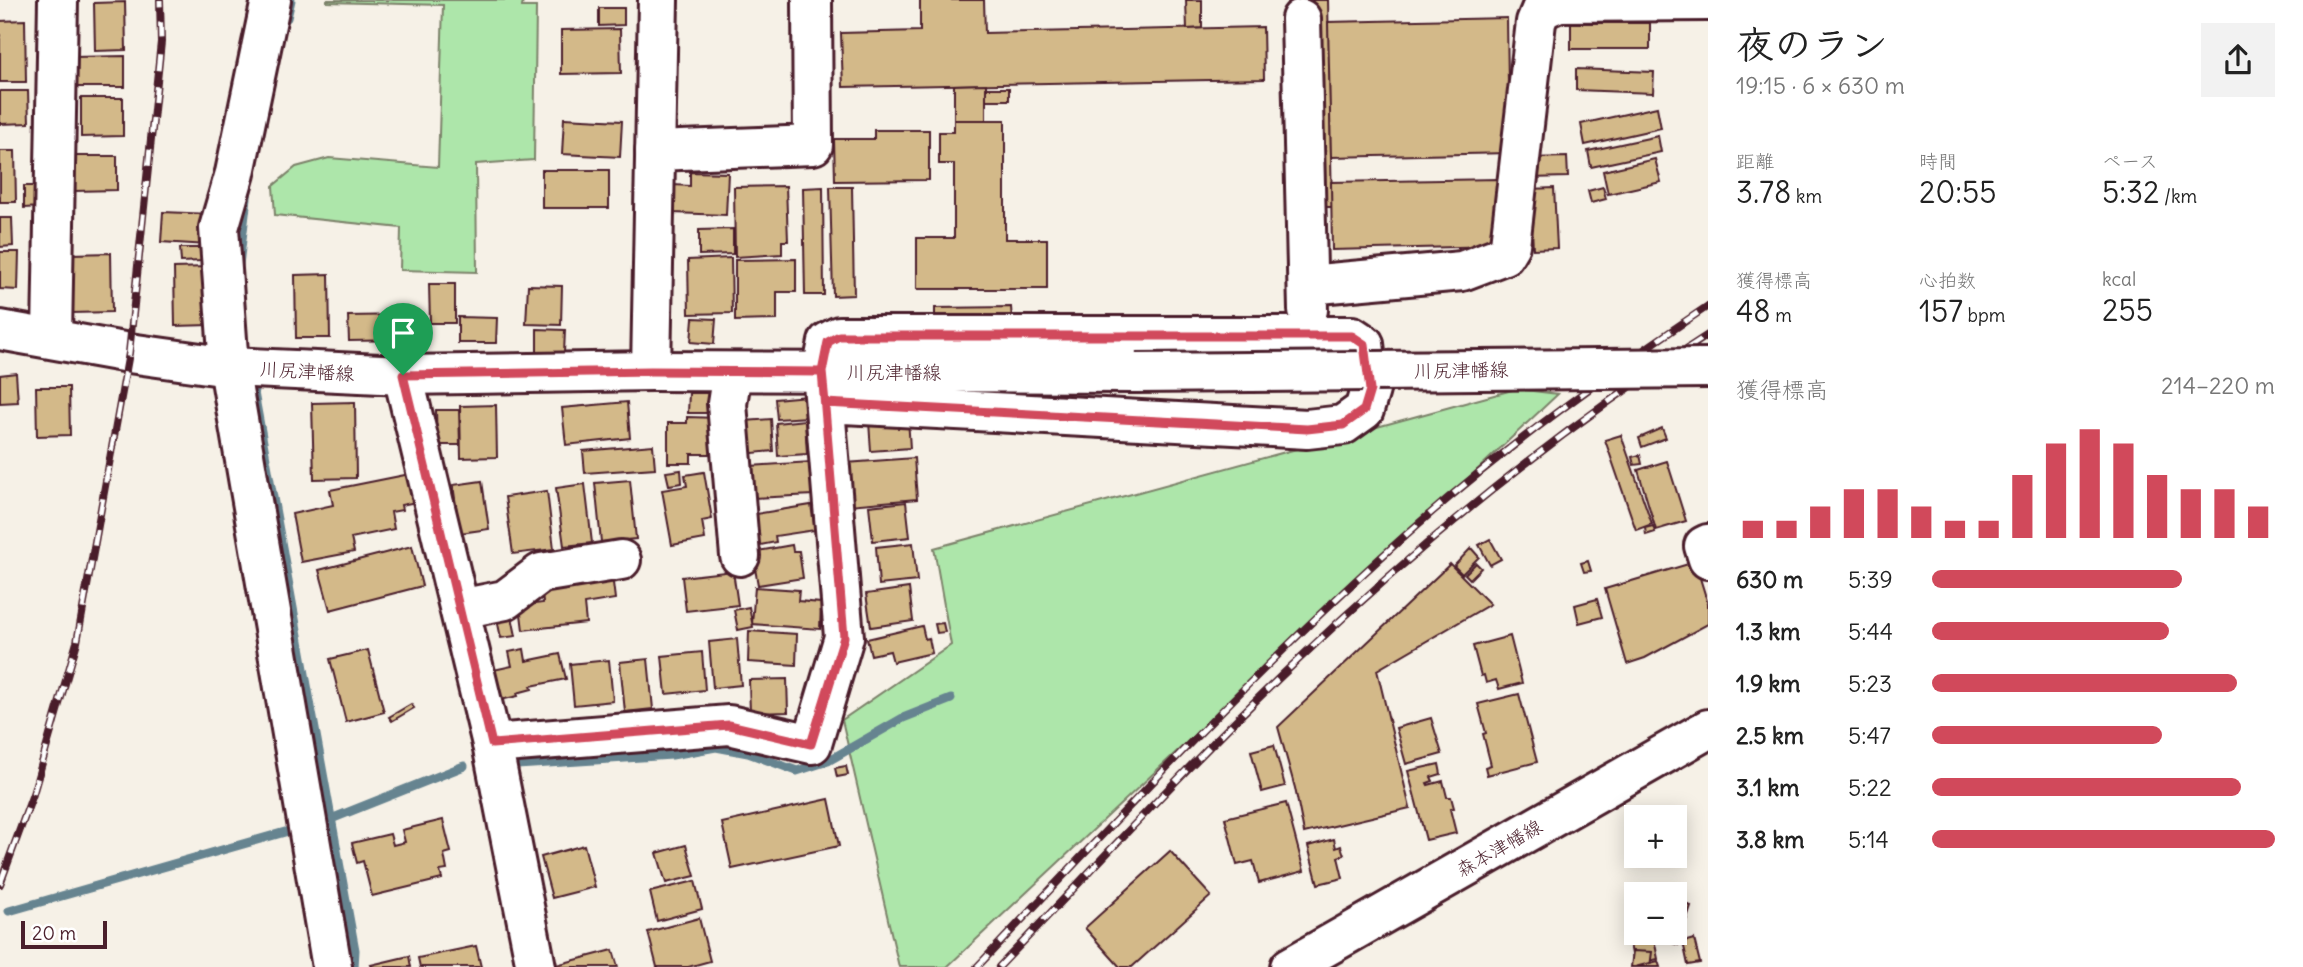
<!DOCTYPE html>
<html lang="ja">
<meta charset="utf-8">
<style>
:root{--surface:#fff;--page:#f2f2f2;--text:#222;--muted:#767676;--accent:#d1495b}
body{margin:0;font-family:Delius,"Klee One",sans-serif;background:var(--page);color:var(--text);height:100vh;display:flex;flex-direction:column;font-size:26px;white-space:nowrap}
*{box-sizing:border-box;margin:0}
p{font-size:23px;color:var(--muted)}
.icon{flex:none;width:38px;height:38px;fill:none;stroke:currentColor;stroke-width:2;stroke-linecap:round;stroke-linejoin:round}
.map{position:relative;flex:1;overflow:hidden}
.drawer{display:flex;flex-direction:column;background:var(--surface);width:595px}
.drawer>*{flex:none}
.tools{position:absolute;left:1624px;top:805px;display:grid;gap:14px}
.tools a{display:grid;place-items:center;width:63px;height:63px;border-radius:0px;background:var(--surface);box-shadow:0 4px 18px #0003;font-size:35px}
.scale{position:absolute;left:21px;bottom:18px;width:86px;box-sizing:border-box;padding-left:7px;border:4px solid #4a1f2b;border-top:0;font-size:19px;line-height:24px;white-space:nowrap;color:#4a1f2b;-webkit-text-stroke:5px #fff;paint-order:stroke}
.pin{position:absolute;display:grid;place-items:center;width:60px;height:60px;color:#fff;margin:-72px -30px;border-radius:50% 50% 50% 0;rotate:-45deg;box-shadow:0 0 7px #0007}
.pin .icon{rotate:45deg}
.round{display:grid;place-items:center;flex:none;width:74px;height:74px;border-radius:0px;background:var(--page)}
.head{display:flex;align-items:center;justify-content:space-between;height:119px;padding:0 28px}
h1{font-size:38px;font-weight:600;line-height:52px}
.stats{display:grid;grid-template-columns:repeat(3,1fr);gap:10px;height:119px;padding:7px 28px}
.stats div{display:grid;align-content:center}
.stats b{font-size:30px;font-weight:600}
.stats small{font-size:19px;font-weight:400}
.stats p{font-size:19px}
.chart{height:196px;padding:14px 28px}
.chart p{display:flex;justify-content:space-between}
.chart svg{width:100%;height:126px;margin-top:7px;stroke:var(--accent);stroke-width:6}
ul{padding:0 28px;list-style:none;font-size:23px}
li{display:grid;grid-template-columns:112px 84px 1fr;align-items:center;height:52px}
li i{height:18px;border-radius:9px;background:var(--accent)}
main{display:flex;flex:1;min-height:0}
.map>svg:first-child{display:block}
.green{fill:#ade6aa;stroke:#7c826a;stroke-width:2}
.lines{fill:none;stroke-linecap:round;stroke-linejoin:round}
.stream{stroke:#668490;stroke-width:9}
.building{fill:#d3b989;stroke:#4a1f2b;stroke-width:2}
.minor-casing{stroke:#4a1f2b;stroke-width:44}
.major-casing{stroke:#4a1f2b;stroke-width:44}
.minor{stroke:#fff;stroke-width:38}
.major{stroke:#fff;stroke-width:38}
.rail-casing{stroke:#4a1f2b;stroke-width:8}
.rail{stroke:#fff;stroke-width:5;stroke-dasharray:16;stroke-linecap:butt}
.major-bridge-casing{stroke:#4a1f2b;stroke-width:44;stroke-linecap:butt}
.major-bridge{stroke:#fff;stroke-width:38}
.route-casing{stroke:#fff;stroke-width:14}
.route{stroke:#d1495b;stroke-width:9}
.labels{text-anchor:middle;stroke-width:5;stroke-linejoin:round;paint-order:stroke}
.street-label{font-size:19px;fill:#4a1f2b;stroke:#fff}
</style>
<main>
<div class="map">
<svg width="1708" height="967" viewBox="0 0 1708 967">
<rect width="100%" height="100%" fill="#f6f1e7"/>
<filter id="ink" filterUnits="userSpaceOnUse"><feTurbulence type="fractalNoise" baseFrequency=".0143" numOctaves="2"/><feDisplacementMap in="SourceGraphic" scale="14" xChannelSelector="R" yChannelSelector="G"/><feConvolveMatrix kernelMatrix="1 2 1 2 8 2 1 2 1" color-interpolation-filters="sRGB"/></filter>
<g filter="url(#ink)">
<g class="green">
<polygon points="327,0 523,0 522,7 536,7 534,160 476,164 477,272 400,270 401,228 275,215 273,186 296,167 329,158 438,167 443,5 327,2"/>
<polygon points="1516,389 1558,394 947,967 899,967 842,720 951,645 934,548"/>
</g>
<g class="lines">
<g class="stream">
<polyline points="287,18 291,0"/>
<polyline points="239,265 248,189"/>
<polyline points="251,376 355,950 354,967"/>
<polyline points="517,765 672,755 716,747 748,753 797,771 828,761 903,718 951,699"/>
<polyline points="326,821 464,766"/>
<polyline points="9,911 292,830"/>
</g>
</g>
<g class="building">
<polygon points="920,0 984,0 985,33 1263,27 1264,79 843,87 841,33 920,31"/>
<polygon points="1186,0 1202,0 1202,28 1187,29"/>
<polygon points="1312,0 1328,0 1332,207 1316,207"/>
<polygon points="125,2 126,50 95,51 94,3"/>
<polygon points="599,8 624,8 624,25 599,26"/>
<polygon points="1507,18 1509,153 1331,157 1328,22"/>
<polygon points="25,20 26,82 0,82 0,21"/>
<rect x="1571" y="23" width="79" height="26"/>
<polygon points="620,29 621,73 561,74 561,30"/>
<polygon points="125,56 125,87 72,87 72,57"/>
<polygon points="1576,69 1654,72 1653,93 1576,90"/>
<polygon points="986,84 986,120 954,120 954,85"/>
<rect x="986" y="88" width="23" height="12"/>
<polygon points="0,91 28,91 29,123 0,124"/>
<polygon points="81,98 123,98 123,136 81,137"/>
<polygon points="1657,107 1661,128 1585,145 1581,124"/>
<polygon points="564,118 622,121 620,157 562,154"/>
<polygon points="954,120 1005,120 1005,239 1047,239 1047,289 917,289 917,238 954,238 954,164 939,164 939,132 954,132"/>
<polygon points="874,130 929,130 929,180 835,181 834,139 874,139"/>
<polygon points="1658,136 1661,152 1591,167 1588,151"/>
<polygon points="0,151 15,151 16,202 0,202"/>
<polygon points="73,156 117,156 117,190 74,191"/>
<polygon points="1567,157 1568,177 1529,178 1529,158"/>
<polygon points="1655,159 1661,182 1608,194 1603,171"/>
<rect x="542" y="170" width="67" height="38"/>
<polygon points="690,172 728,173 726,215 673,213 674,185 690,186"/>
<polygon points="1498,179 1499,246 1332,250 1331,182"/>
<polygon points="24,186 40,186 40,207 24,208"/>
<polygon points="786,186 788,241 782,241 782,254 735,257 734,187"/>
<polygon points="823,187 824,295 805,295 803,188"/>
<polygon points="830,187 852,187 854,295 833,296"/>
<polygon points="1603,187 1606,199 1591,203 1588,191"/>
<polygon points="1554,188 1557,248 1533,249 1530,189"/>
<polygon points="163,212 210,214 208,245 161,242"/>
<polygon points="0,218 12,218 13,246 0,247"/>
<polygon points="733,229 733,254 699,255 699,230"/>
<polygon points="180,248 201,248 201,261 181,262"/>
<polygon points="0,252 19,252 18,290 0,289"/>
<polygon points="111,253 112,312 72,313 71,254"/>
<polygon points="731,258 732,313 689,314 688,260"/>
<polygon points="796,259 796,292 777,292 777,320 735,321 735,260"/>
<polygon points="208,267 210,325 175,326 174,268"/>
<polygon points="329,274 330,338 296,338 295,275"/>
<polygon points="429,284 455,284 455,323 430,323"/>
<polygon points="528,285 562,286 561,325 526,324"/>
<polygon points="1011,307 1012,320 935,320 935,308"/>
<polygon points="406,315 406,340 349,341 348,316"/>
<polygon points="458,317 497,318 496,343 458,343"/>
<polygon points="693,318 716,319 714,344 691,342"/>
<polygon points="537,329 565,330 564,353 537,352"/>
<polygon points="16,373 18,402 0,403 0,375"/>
<polygon points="36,387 69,387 70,435 37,436"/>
<polygon points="689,393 714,393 714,413 688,413"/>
<polygon points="807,396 808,417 777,419 775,399"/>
<polygon points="355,402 356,478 314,479 312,403"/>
<polygon points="627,402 630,438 566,445 562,408"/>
<polygon points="496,405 497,457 461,458 460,406"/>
<polygon points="436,410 459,410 460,445 437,445"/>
<polygon points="687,417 719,418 719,454 691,454 691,463 668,463 668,423 687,423"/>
<polygon points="771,419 773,451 744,454 745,421"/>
<polygon points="908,419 910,448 871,451 869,422"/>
<polygon points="805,420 807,454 778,456 776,423"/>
<polygon points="1662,428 1666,438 1642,447 1639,438"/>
<polygon points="1621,435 1652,524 1636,530 1605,440"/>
<polygon points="653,445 655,468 585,473 583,451"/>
<polygon points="1640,455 1642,464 1634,465 1632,457"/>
<polygon points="914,458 917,499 849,505 846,463"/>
<polygon points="1667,461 1686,521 1656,530 1638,470"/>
<polygon points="811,462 813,495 753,498 751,466"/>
<polygon points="681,470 682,483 669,485 666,472"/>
<polygon points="704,472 712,519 702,521 705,539 672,545 662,490 687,486 685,475"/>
<polygon points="415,473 421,501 401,505 402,510 391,512 394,529 351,538 354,552 301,562 292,514 333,505 330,490"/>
<polygon points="630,480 636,539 601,542 595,483"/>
<polygon points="482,481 489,529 460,533 453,485"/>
<polygon points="585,484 592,543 564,546 556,488"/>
<polygon points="547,491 554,549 513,554 505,497"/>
<polygon points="906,502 910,537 873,541 869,506"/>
<polygon points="811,505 815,530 775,536 776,542 750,547 744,516"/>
<polygon points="1653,526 1655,532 1646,535 1645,528"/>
<polygon points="1490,539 1501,559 1490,565 1479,545"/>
<polygon points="913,543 917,581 879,585 876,547"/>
<polygon points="792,545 793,551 799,551 803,578 758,585 752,552"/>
<polygon points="412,546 422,586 330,610 319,570"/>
<polygon points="1471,548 1479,557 1462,574 1454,566"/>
<polygon points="1588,561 1591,571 1584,572 1581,563"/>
<polygon points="1695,562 1708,604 1708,624 1645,658 1627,664 1605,589"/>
<polygon points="1476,563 1481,568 1470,579 1465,574"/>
<polygon points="1450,564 1490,604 1377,670 1410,808 1304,833 1295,788 1278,727"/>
<polygon points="733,571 738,605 686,611 682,577"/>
<polygon points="612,575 615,599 584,604 586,623 523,630 520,606 543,603 541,583"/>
<polygon points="755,587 799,590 798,601 821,603 820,629 752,624"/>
<polygon points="909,588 913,621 871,627 866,594"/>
<polygon points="1597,599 1602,617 1579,623 1575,605"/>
<polygon points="510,607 516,636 501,638 495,610"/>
<polygon points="749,607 753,627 738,630 734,610"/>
<polygon points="943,623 945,632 937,633 935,624"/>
<polygon points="922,626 925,639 929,638 932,653 893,662 890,651 871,655 867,639"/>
<polygon points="749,631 797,634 796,665 748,662"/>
<polygon points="1510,636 1522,683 1499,689 1496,680 1486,683 1484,675 1481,676 1473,646"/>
<polygon points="737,639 741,685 713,688 709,642"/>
<polygon points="524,649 526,661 560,654 566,679 531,686 532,689 517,693 518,696 496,701 489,671 512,666 509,652"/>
<polygon points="368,650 384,712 346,722 330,659"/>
<polygon points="702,652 705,690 666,694 662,656"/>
<polygon points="648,659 653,709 625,712 620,662"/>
<polygon points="609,660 613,701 574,705 570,664"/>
<polygon points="787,679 788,712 750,713 749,680"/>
<polygon points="1519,694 1537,762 1487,775 1485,767 1491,765 1483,734 1486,733 1478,704"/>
<polygon points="411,704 414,708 392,721 389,717"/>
<polygon points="1431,718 1442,754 1406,764 1396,728"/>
<polygon points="1274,745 1285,786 1262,792 1251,751"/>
<polygon points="1439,764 1441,774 1431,777 1433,781 1427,783 1428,785 1443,781 1447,797 1451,797 1454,808 1450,809 1456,833 1426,840 1408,771"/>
<polygon points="846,766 848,775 837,777 835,768"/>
<polygon points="829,799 839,846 732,869 722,823"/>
<polygon points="1286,803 1304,871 1259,883 1253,861 1237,865 1225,818"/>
<polygon points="443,820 451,852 444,854 447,870 440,871 442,879 372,896 363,861 357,863 352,843 390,834 393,845 405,842 402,830"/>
<polygon points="1334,839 1336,848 1341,846 1344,855 1338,857 1343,878 1318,884 1308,846"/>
<polygon points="584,845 595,887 552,898 541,857"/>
<polygon points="686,845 695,876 666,883 657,853"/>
<polygon points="1170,851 1211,896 1132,967 1120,967 1085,928"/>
<polygon points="695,881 702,909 657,921 650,892"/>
<polygon points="1675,901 1691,906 1678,945 1655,937 1656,933 1675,933"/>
<polygon points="699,918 710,961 688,967 657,967 648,932"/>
<polygon points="1654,939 1658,959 1634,964 1630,944"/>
<polygon points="1694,939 1700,963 1688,965 1683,942"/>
<polygon points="476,946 481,967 420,967 418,958"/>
<polygon points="613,950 618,967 556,967 556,965"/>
<polygon points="1633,951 1652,952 1650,967 1631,967"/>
<polygon points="409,956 411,967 372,967 371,965"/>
<polygon points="1658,961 1660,967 1635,967"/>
</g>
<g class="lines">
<g class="minor-casing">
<g id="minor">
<polyline points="271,0 235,173 219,228 229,367 332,967"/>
<polyline points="1301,19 1308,310"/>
<polyline points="655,151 813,145 812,0"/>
<polyline points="1308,285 1462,271 1504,255 1510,245 1536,22 1541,10 1559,2 1708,1"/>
<polyline points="52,337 58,0"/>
<polyline points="651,371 658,0"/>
<polyline points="732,372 727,404 740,556"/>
<polyline points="403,375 492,744 536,967"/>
<polyline points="1708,544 1704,546 1708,559"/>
<polyline points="460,609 505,600 541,573 621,560"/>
<polyline points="492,744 729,725 812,744 844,637 822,372 828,342 839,336 1352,336 1364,344 1370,390 1364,410 1343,425 1307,429 825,403"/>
</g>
</g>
<g class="major-casing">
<g id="major">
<polyline points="0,330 129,353 229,367 403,375 651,371 1136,373"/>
<polyline points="1290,967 1708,729"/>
</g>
</g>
<use href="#minor" class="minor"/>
<use href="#major" class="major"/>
<g class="rail-casing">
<g id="rail">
<polyline points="0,884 33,794 77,642 129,353 161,42 160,0"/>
<path d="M977,967C1120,816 1261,663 1417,525C1508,445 1607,374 1708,306"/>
<path d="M999,967C1098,864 1194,758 1298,660C1424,540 1561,428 1708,335"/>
</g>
</g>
<use href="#rail" class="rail"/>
<g class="major-bridge-casing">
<polyline id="major-bridge" points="1136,373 1708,368"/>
</g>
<use href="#major-bridge" class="major-bridge"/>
</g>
</g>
<g class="lines" filter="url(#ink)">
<g class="route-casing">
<polyline id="route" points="403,375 651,371 822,372 825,403 1307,429 1343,425 1364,410 1370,390 1364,344 1352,336 839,336 828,342 822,372 844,637 811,744 729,725 492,744 403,375"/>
</g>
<use href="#route" class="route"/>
</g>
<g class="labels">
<g class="street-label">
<text transform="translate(1461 370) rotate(-1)" y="7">川尻津幡線</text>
<text transform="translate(307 371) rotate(3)" y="7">川尻津幡線</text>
<text x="894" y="379">川尻津幡線</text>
<text transform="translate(1499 848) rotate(-30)" y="7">森本津幡線</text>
</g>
</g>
</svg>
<div class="tools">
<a>+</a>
<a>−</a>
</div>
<div class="scale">20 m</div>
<div class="pin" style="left:403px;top:375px;background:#1e9e55"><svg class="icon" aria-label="arrive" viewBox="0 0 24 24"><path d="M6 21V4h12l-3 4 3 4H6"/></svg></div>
</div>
<section class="drawer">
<div class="head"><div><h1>夜のラン</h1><p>19:15 · 6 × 630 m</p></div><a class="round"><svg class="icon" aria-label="share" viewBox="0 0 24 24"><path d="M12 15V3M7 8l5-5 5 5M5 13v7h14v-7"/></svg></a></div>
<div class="stats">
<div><p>距離</p><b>3.78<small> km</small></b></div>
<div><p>時間</p><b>20:55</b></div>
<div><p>ペース</p><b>5:32<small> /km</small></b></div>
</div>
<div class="stats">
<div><p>獲得標高</p><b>48<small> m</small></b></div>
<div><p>心拍数</p><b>157<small> bpm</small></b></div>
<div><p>kcal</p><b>255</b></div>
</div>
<div class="chart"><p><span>獲得標高</span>214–220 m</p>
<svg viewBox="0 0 160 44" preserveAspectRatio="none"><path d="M5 44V38M15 44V38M25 44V33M35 44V27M45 44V27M55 44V33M65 44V38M75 44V38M85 44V22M95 44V11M105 44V6M115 44V11M125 44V22M135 44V27M145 44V27M155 44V33"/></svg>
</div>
<ul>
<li><b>630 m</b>5:39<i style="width:73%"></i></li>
<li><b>1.3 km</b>5:44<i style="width:69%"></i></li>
<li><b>1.9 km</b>5:23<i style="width:89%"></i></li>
<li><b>2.5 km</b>5:47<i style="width:67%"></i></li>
<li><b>3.1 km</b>5:22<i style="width:90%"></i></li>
<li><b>3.8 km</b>5:14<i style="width:100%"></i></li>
</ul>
</section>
</main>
